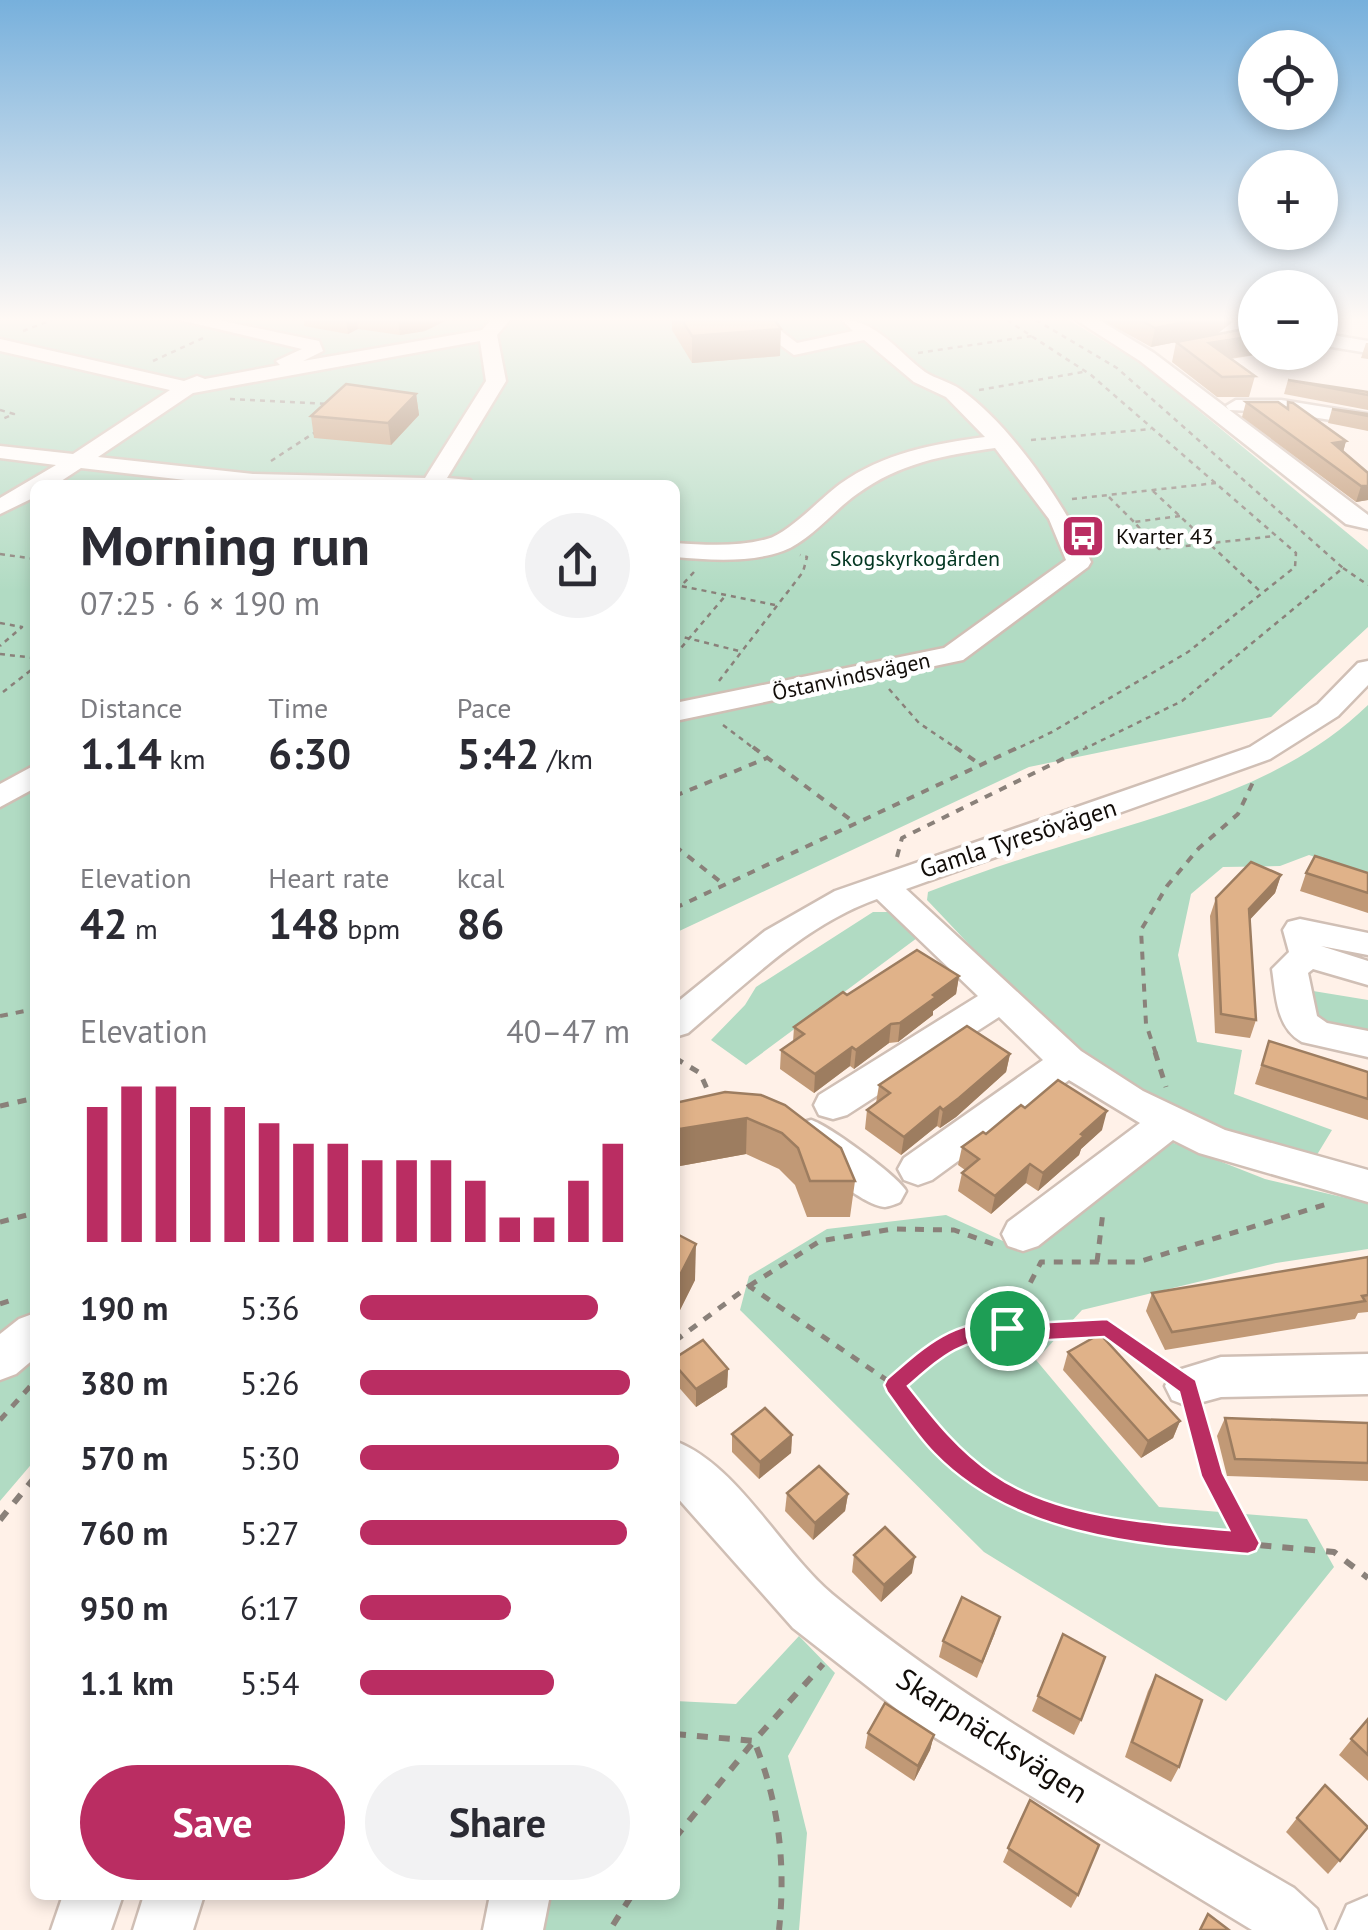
<!DOCTYPE html>
<meta charset="utf-8">
<style>
:root{--surface:#fff;--page:#f2f2f3;--text:#2b2b33;--muted:#7c7c81;--accent:#ba2d62}
body{margin:0;font-family:"PT Sans",sans-serif;background:var(--page);color:var(--text);height:100vh;display:flex;flex-direction:column;font-size:38px;white-space:nowrap}
*{box-sizing:border-box;margin:0}
p{font-size:32px;color:var(--muted)}
.icon{flex:none;width:55px;height:55px;fill:none;stroke:currentColor;stroke-width:2;stroke-linecap:round;stroke-linejoin:round}
.map{position:relative;flex:1;overflow:hidden}
.side{position:absolute;left:30px;top:480px;width:650px;height:1420px;display:flex;flex-direction:column;background:var(--surface);border-radius:15px;box-shadow:0 5px 15px #0003}
.side>*{flex:none}
.buttons{position:absolute;left:1238px;top:30px;display:grid;gap:20px}
.buttons a{display:grid;place-items:center;width:100px;height:100px;border-radius:50%;background:var(--surface);box-shadow:0 5px 15px #0003;font-size:50px}
.pin{position:absolute;display:grid;place-items:center;width:85px;height:85px;color:#fff;margin:-42px;border:5px solid #fff;border-radius:50%;box-shadow:0 2px 10px #0007}
.round{display:grid;place-items:center;flex:none;width:105px;height:105px;border-radius:52px;background:var(--page)}
.overview{display:flex;align-items:center;justify-content:space-between;height:170px;padding:0 50px}
h1{font-size:55px;font-weight:700;line-height:75px}
.figures{display:grid;grid-template-columns:repeat(3,1fr);gap:15px;height:170px;padding:10px 50px}
.figures div{display:grid;align-content:center}
.figures b{font-size:42px;font-weight:700}
.figures small{font-size:28px;font-weight:400}
.figures p{font-size:28px}
.chart{height:280px;padding:20px 50px}
.chart p{display:flex;justify-content:space-between}
.chart svg{width:100%;height:180px;margin-top:10px;stroke:var(--accent);stroke-width:6}
.primary-button{display:flex;gap:20px;margin-top:auto;padding:20px 50px}
.primary-button a{flex:1;height:115px;border-radius:60px;background:var(--accent);color:#fff;font-size:40px;font-weight:700;line-height:115px;text-align:center}
.primary-button a+a{background:var(--page);color:var(--text)}
ul{padding:0 50px;list-style:none;font-size:32px}
li{display:grid;grid-template-columns:160px 120px 1fr;align-items:center;height:75px}
li i{height:25px;border-radius:12px;background:var(--accent)}
.map>svg:first-child{display:block}
.green{fill:#b1dbc3}
.lines{fill:none;stroke-linecap:round;stroke-linejoin:round}
.minor-casing{stroke:#d0bfb5;stroke-width:5}
.path-far3{stroke:#8a817a;stroke-width:2.5;stroke-dasharray:5 5;stroke-linecap:butt}
.path-far2{stroke:#8a817a;stroke-width:4;stroke-dasharray:8 8;stroke-linecap:butt}
.path-far1{stroke:#8a817a;stroke-width:5;stroke-dasharray:9 9;stroke-linecap:butt}
.path{stroke:#8a817a;stroke-width:6;stroke-dasharray:11 11;stroke-linecap:butt}
.minor{fill:#fff;fill-rule:evenodd}
.wall{fill:#c19976}
.shaded-wall{fill:#9d7d60}
.building{fill:#e0b289;stroke:#9d7d60;stroke-width:2.5}
.route{fill:#ba2d62;stroke:#fff;stroke-width:2.5;fill-rule:evenodd}
.labels{text-anchor:middle;stroke-width:9;stroke-linejoin:round;paint-order:stroke}
.far-poi-label{font-size:22px;fill:#120d09;stroke:#fff;text-anchor:start}
.far-park-label{font-size:22px;fill:#033621;stroke:#fff}
.far-street-label{font-size:22px;fill:#120d09;stroke:#fff}
.street-label{font-size:25px;fill:#120d09;stroke:#fff}
.near-street-label{font-size:30px;fill:#120d09;stroke:#fff}
</style>
<div class="map">
<svg width="1368" height="1930" viewBox="0 0 1368 1930">
<rect width="100%" height="100%" fill="#fff1e8"/>
<g class="green">
<polygon points="0,320 1069,320 1142,364 1368,550 1368,627 1271,717 1029,767 675,933 675,485 35,485 35,1460 0,1501"/>
<path d="M1368,705V875L1309,855L1280,866L1223,867L1191,894L1178,955L1197,1042L1242,1050L1234,1094L1332,1130L1315,1158C1228,1137 1138,1096 1068,1039C1017,998 972,947 927,900L928,892C983,871 1038,853 1095,836C1195,805 1291,779 1368,705Z"/>
<polygon points="873,912 891,912 917,938 746,1065 711,1040 745,1005 756,987"/>
<polygon points="1307,990 1368,1000 1368,1038 1309,1028"/>
<polygon points="1166,1140 1265,1179 1368,1203 1368,1249 1276,1263 1082,1310 1036,1360 1159,1507 1307,1519 1334,1567 1226,1701 984,1552 740,1310 749,1276 827,1229 946,1215 1016,1247"/>
<polygon points="799,1636 835,1673 788,1756 807,1833 799,1930 529,1930 535,1895 675,1895 675,1701 736,1704"/>
</g>
<g class="lines">
<g class="minor-casing">
<g id="minor">
<path d="M180,320H218L319,341L323,351L303,361L482,330L491,320H510L497,335L506,381L447,478L470,480L473,485H229L81,468L55,485H35V497L0,514V498L56,465L0,458V446L73,454L170,390L0,351V339L184,381L197,376L205,379L280,365L276,361L302,349ZM480,341L486,381L425,478L253,474L98,457L193,393Z"/>
<path d="M746,320H767L797,343L853,331L842,320C877,320 898,352 925,372C936,379 950,382 960,389C1011,425 1066,506 1091,562L1088,567L963,660L675,721V703L944,648L1066,560L1049,519L995,448C945,455 899,463 857,494C834,510 810,541 783,551C750,563 709,560 675,557V543C706,545 737,547 767,539C788,534 821,498 840,484C884,453 933,444 985,437L946,397L914,382L864,340L794,355Z"/>
<polygon points="1076,320 1099,320 1154,353 1368,515 1368,529 1346,524 1140,361"/>
<polygon points="1320,333 1368,341 1368,353 1320,345"/>
<polygon points="1236,400 1281,400 1368,414 1368,426 1281,412 1229,410 1226,406"/>
<path d="M1368,661V685L1338,716L1270,759L906,889L1081,1051L1143,1091L1225,1130L1368,1170V1202L1199,1153L1173,1140L1038,1246L1023,1251L1008,1246L1002,1234L1008,1222L1140,1123L1069,1080L932,1180L918,1185L904,1180L898,1169L904,1158L1043,1060L999,1017L847,1115L833,1119L819,1115L814,1105L819,1095L978,996L877,899C804,925 746,984 688,1033L675,1037V1004L765,931L835,891L1250,747L1318,704L1358,663Z"/>
<polygon points="35,765 35,788 0,807 0,784"/>
<path d="M1300,919L1368,933V955L1321,946L1368,961V985L1313,969L1308,973L1317,1016L1327,1023L1368,1031V1057L1302,1042C1276,1028 1276,995 1272,969L1289,952L1283,930L1288,922Z"/>
<path d="M811,1120C828,1125 899,1177 906,1191L900,1202C899,1203 887,1207 885,1207C862,1206 802,1155 791,1135L797,1124Z"/>
<polygon points="35,1313 35,1358 16,1374 0,1380 0,1334 19,1319"/>
<polygon points="1368,1354 1368,1394 1221,1397 1188,1406 1172,1400 1165,1386 1172,1372 1221,1357"/>
<path d="M675,1441C738,1465 781,1551 832,1594C972,1711 1137,1796 1294,1888L1317,1909L1326,1930H1252L926,1732L793,1628L675,1495Z"/>
<polygon points="63,1895 123,1895 111,1930 51,1930"/>
<polygon points="144,1895 204,1895 193,1930 133,1930"/>
<polygon points="490,1895 550,1895 543,1930 483,1930"/>
<polygon points="1368,1896 1368,1930 1336,1930 1347,1905"/>
</g>
</g>
<g class="path-far3">
<polyline points="1007,320 1091,375 1296,553 1295,567 1188,652 1052,732 1014,750"/>
<polyline points="1036,320 1117,368 1343,568 1182,701 1082,750"/>
<polyline points="23,331 52,320"/>
<polyline points="918,353 1032,336"/>
<polyline points="153,361 203,338"/>
<polyline points="979,390 1083,372"/>
<polyline points="230,399 330,404"/>
<polyline points="0,410 14,414 0,420"/>
<polyline points="1031,440 1151,429"/>
<polyline points="271,461 317,431"/>
<polyline points="1153,491 1262,593"/>
<polyline points="1109,497 1134,522"/>
<polyline points="1072,499 1216,483"/>
<polyline points="1180,516 1134,522 1159,549 1275,536"/>
<polyline points="0,554 35,559"/>
<polyline points="1343,568 1368,585"/>
<polyline points="694,572 681,586 780,606"/>
<polyline points="0,623 22,627 0,646"/>
<polyline points="675,635 743,652"/>
<polyline points="0,654 35,658"/>
<polyline points="675,655 726,595"/>
<polyline points="719,681 803,572 807,557 800,555"/>
<polyline points="889,689 919,723 959,750"/>
<polyline points="3,692 35,667"/>
<polyline points="723,725 756,750"/>
</g>
<g class="path-far2">
<polyline points="753,747 855,823"/>
<polyline points="955,747 981,765"/>
<polyline points="675,796 767,758"/>
<polyline points="675,846 722,883"/>
<polyline points="897,857 902,838 1087,747"/>
<polyline points="675,908 1019,747"/>
<polyline points="0,1016 35,1009"/>
<polyline points="1156,1054 1146,1024 1141,930 1167,886 1199,848 1238,814 1254,780"/>
</g>
<g class="path-far1">
<polyline points="1155,1052 1166,1087"/>
<polyline points="675,1058 700,1073 712,1100"/>
<polyline points="0,1106 35,1098"/>
<polyline points="0,1222 35,1213"/>
<polyline points="1097,1262 1103,1212"/>
<polyline points="749,1286 820,1241 893,1229 954,1230 993,1244"/>
<polyline points="0,1304 12,1300"/>
<polyline points="1007,1328 1031,1332 1107,1328 1162,1369"/>
<polyline points="675,1341 749,1286 894,1385 937,1441"/>
<path d="M894,1385C929,1354 959,1333 1007,1328L1041,1262H1138L1327,1204"/>
<polyline points="1196,1413 1203,1441"/>
<polyline points="0,1420 35,1381"/>
</g>
<g class="path">
<polyline points="935,1438 987,1484 1048,1511 1136,1534 1334,1552 1368,1578"/>
<polyline points="1202,1438 1212,1476 1248,1543"/>
<polyline points="0,1520 35,1477"/>
<polyline points="675,1734 754,1741 823,1664"/>
<path d="M675,1838L754,1741C779,1802 786,1864 779,1930"/>
<polyline points="613,1925 632,1895"/>
</g>
<use href="#minor" class="minor"/>
</g>
<g class="wall">
<polygon points="304,320 447,320 425,331 400,335 358,329 348,334 304,326"/>
<polygon points="672,320 775,320 780,356 692,363 672,330"/>
<polygon points="1102,320 1235,320 1217,334 1151,347"/>
<polygon points="1320,320 1340,320 1330,331 1321,330"/>
<polygon points="1176,342 1255,352 1274,352 1231,359 1255,376 1249,397 1217,397 1172,362"/>
<polygon points="1366,343 1368,343 1368,359 1361,358"/>
<polygon points="1288,380 1368,392 1368,410 1284,394"/>
<polygon points="416,394 419,415 391,445 314,438 311,416"/>
<polygon points="1246,402 1287,408 1288,402 1346,441 1343,452 1368,473 1368,500 1356,502 1242,417"/>
<polygon points="1332,409 1368,414 1368,431 1328,423"/>
<polygon points="1306,873 1368,873 1368,913 1300,891"/>
<polygon points="1281,875 1275,893 1249,920 1256,1020 1250,1038 1215,1033 1210,916 1216,898"/>
<polygon points="959,976 956,994 933,1011 933,1015 898,1042 889,1043 854,1069 850,1066 814,1093 780,1069 781,1050 793,1042 794,1027 847,995"/>
<polygon points="1269,1041 1368,1072 1368,1120 1255,1084"/>
<polygon points="1010,1054 1006,1072 956,1117 940,1128 937,1126 901,1155 865,1129 867,1110 876,1103 879,1085"/>
<polygon points="725,1092 855,1181 850,1217 807,1217 795,1185 779,1169 746,1154 680,1166"/>
<polygon points="1025,1108 1102,1130 1081,1149 1079,1155 1038,1191 1026,1183 991,1214 958,1191 962,1173 965,1170 958,1165 962,1147 986,1134"/>
<polygon points="675,1233 695,1280 677,1316 675,1315"/>
<polygon points="1368,1257 1368,1312 1358,1313 1355,1319 1165,1350 1146,1311 1152,1293"/>
<polygon points="1068,1352 1180,1421 1173,1438 1141,1458 1063,1370"/>
<polygon points="675,1358 728,1369 727,1387 696,1407 675,1383"/>
<polygon points="1225,1418 1368,1423 1368,1481 1227,1476 1217,1436"/>
<polygon points="732,1434 792,1435 791,1453 759,1479 732,1452"/>
<polygon points="787,1493 848,1494 845,1511 813,1540 785,1511"/>
<polygon points="854,1555 912,1573 881,1602 852,1572"/>
<polygon points="995,1633 977,1678 939,1657 943,1641"/>
<polygon points="1063,1634 1081,1720 1074,1735 1032,1711"/>
<polygon points="1156,1675 1179,1767 1171,1782 1125,1757 1148,1691"/>
<polygon points="1368,1719 1368,1781 1339,1755"/>
<polygon points="868,1733 934,1735 930,1750 914,1781 865,1748"/>
<polygon points="1030,1800 1078,1895 1071,1908 1003,1862"/>
<polygon points="1297,1818 1368,1827 1328,1874 1286,1832"/>
</g>
<g class="shaded-wall">
<polygon points="346,320 357,320 358,329 348,334"/>
<polygon points="398,320 447,320 425,331 400,335"/>
<polygon points="1194,320 1235,320 1217,334 1151,347 1155,328"/>
<polygon points="1333,320 1340,320 1330,331"/>
<polygon points="781,329 780,356 692,363 692,336"/>
<polygon points="1255,336 1255,352 1274,352 1204,362 1209,343"/>
<polygon points="416,394 419,415 391,445 388,423"/>
<polygon points="1346,441 1342,456 1333,443"/>
<polygon points="1361,486 1368,486 1368,500 1356,502"/>
<polygon points="1281,875 1275,893 1243,927 1249,909"/>
<polygon points="959,976 956,994 933,1011 933,1015 898,1042 900,1023 933,995"/>
<polygon points="891,1024 889,1043 854,1069 856,1050"/>
<polygon points="852,1047 850,1066 814,1093 815,1074"/>
<polygon points="1010,1054 1006,1072 956,1117 940,1128 943,1110"/>
<polygon points="940,1107 937,1126 901,1155 904,1137"/>
<polygon points="1107,1111 1102,1130 1081,1149 1079,1155 1038,1191 1043,1173 1081,1134"/>
<polygon points="747,1118 746,1154 680,1166 675,1171 675,1134 680,1129"/>
<polygon points="1030,1164 1026,1183 991,1214 995,1196"/>
<polygon points="696,1244 695,1280 677,1316 677,1281"/>
<polygon points="728,1369 727,1387 696,1407 696,1389"/>
<polygon points="1180,1421 1173,1438 1141,1458 1148,1441"/>
<polygon points="792,1435 791,1453 759,1479 760,1462"/>
<polygon points="848,1494 845,1511 813,1540 815,1523"/>
<polygon points="915,1557 912,1573 881,1602 884,1585"/>
<polygon points="934,1735 930,1750 914,1781 918,1766"/>
</g>
<g class="building">
<polygon points="682,320 775,320 781,329 692,336"/>
<polygon points="1141,320 1194,320 1155,328"/>
<polygon points="1252,320 1255,320 1255,336 1209,343 1255,376 1222,377 1176,342 1239,330"/>
<polygon points="1288,380 1368,392 1368,395"/>
<polygon points="346,384 416,394 388,423 311,416"/>
<polygon points="1246,402 1278,402 1288,409 1288,402 1293,403 1346,441 1333,443 1368,473 1368,486 1361,486"/>
<polygon points="1332,409 1368,414 1368,416"/>
<polygon points="1315,856 1368,873 1368,893 1306,873"/>
<polygon points="1251,862 1281,875 1249,909 1256,1020 1221,1014 1216,898"/>
<polygon points="917,950 959,976 933,995 936,997 900,1023 891,1024 856,1050 852,1047 815,1074 781,1050 804,1034 794,1027 843,992 847,995"/>
<polygon points="967,1026 1010,1054 959,1098 943,1110 940,1107 904,1137 867,1110 890,1093 879,1085"/>
<polygon points="1269,1041 1368,1072 1368,1099 1262,1065"/>
<polygon points="1058,1080 1107,1111 1081,1134 1084,1136 1043,1173 1030,1164 995,1196 962,1173 979,1159 962,1147 983,1132 986,1134 1021,1105 1025,1108"/>
<polygon points="725,1092 761,1095 785,1105 841,1148 855,1181 810,1181 798,1148 782,1133 747,1118 680,1129 675,1134 675,1103"/>
<polygon points="675,1233 696,1244 677,1281 675,1279"/>
<polygon points="1368,1257 1368,1295 1362,1296 1365,1301 1172,1332 1152,1293"/>
<polygon points="1100,1334 1180,1421 1148,1441 1068,1352"/>
<polygon points="703,1340 728,1369 696,1389 675,1365 675,1358"/>
<polygon points="765,1408 792,1435 760,1462 732,1434"/>
<polygon points="1225,1418 1368,1423 1368,1463 1235,1459"/>
<polygon points="819,1466 848,1494 815,1523 787,1493"/>
<polygon points="885,1527 915,1557 884,1585 854,1555"/>
<polygon points="962,1597 1000,1617 982,1662 943,1641"/>
<polygon points="1063,1634 1105,1657 1081,1720 1038,1696"/>
<polygon points="1156,1675 1202,1700 1179,1767 1132,1742"/>
<polygon points="885,1703 934,1735 918,1766 868,1733"/>
<polygon points="1368,1719 1368,1755 1351,1739"/>
<polygon points="1325,1785 1368,1827 1340,1861 1297,1818"/>
<polygon points="1030,1800 1099,1845 1078,1895 1008,1848"/>
<polygon points="1208,1914 1229,1930 1200,1930"/>
</g>
<linearGradient id="sky" x2="0" y2="1"><stop stop-color="#77b0dc"/><stop offset="0.54" stop-color="#fff9f5"/><stop offset="1" stop-color="#fff9f5" stop-opacity="0"/></linearGradient>
<rect width="1368" height="591" fill="url(#sky)"/>
<path class="route" d="M1007,1319L1031,1323L1107,1319L1196,1380L1223,1473L1260,1543L1256,1551L1248,1554C1140,1545 1014,1536 934,1453C916,1435 902,1412 887,1392L884,1385L887,1379C928,1343 951,1322 1007,1319ZM1007,1337L1031,1341L1104,1337L1179,1392L1201,1476L1229,1530C1155,1524 1056,1518 993,1474C958,1450 934,1419 908,1386C943,1356 959,1340 1007,1337Z"/>
<defs>
<g id="bus-square" transform="scale(2.25)"><rect x="-9" y="-9" width="18" height="18" rx="4" fill="#ba2d62" stroke="#fff"/><path d="M-5-6H5V4H4V6H2V4H-2V6H-4V4H-5ZM-3.5-4V0h7V-4ZM-3.5 1.2v1.5H-2V1.2ZM2 1.2v1.5H3.5V1.2Z" fill="#fff"/></g>
</defs>
<g fill-rule="evenodd">
<use href="#bus-square" x="1083" y="536"/>
</g>
<g class="labels">
<g class="far-poi-label">
<text x="1116" y="544">Kvarter 43</text>
</g>
<g class="far-park-label">
<text x="915" y="566">Skogskyrkogården</text>
</g>
<g class="far-street-label">
<text transform="translate(851 676) rotate(-12)" y="8">Östanvindsvägen</text>
</g>
<g class="street-label">
<text transform="translate(1018 838) rotate(-18)" y="9">Gamla Tyresövägen</text>
</g>
<g class="near-street-label">
<text transform="translate(992 1736) rotate(33)" y="10">Skarpnäcksvägen</text>
</g>
</g>
</svg>
<div class="buttons">
<a><svg class="icon" aria-label="locate" viewBox="0 0 24 24"><circle cx="12" cy="12" r="6"/><path d="M12 2v4M12 18v4M2 12h4M18 12h4"/></svg></a>
<a>+</a>
<a>−</a>
</div>
<div class="pin" style="left:1007px;top:1328px;background:#1e9e55"><svg class="icon" aria-label="arrive" viewBox="0 0 24 24"><path d="M6 21V4h12l-3 4 3 4H6"/></svg></div>
<section class="side">
<div class="overview"><div><h1>Morning run</h1><p>07:25 · 6 × 190 m</p></div><a class="round"><svg class="icon" aria-label="share" viewBox="0 0 24 24"><path d="M12 15V3M7 8l5-5 5 5M5 13v7h14v-7"/></svg></a></div>
<div class="figures">
<div><p>Distance</p><b>1.14<small> km</small></b></div>
<div><p>Time</p><b>6:30</b></div>
<div><p>Pace</p><b>5:42<small> /km</small></b></div>
</div>
<div class="figures">
<div><p>Elevation</p><b>42<small> m</small></b></div>
<div><p>Heart rate</p><b>148<small> bpm</small></b></div>
<div><p>kcal</p><b>86</b></div>
</div>
<div class="chart"><p><span>Elevation</span>40–47 m</p>
<svg viewBox="0 0 160 44" preserveAspectRatio="none"><path d="M5 44V11M15 44V6M25 44V6M35 44V11M45 44V11M55 44V15M65 44V20M75 44V20M85 44V24M95 44V24M105 44V24M115 44V29M125 44V38M135 44V38M145 44V29M155 44V20"/></svg>
</div>
<ul>
<li><b>190 m</b>5:36<i style="width:88%"></i></li>
<li><b>380 m</b>5:26<i style="width:100%"></i></li>
<li><b>570 m</b>5:30<i style="width:96%"></i></li>
<li><b>760 m</b>5:27<i style="width:99%"></i></li>
<li><b>950 m</b>6:17<i style="width:56%"></i></li>
<li><b>1.1 km</b>5:54<i style="width:72%"></i></li>
</ul>
<div class="primary-button"><a>Save</a><a>Share</a></div>
</section>
</div>
